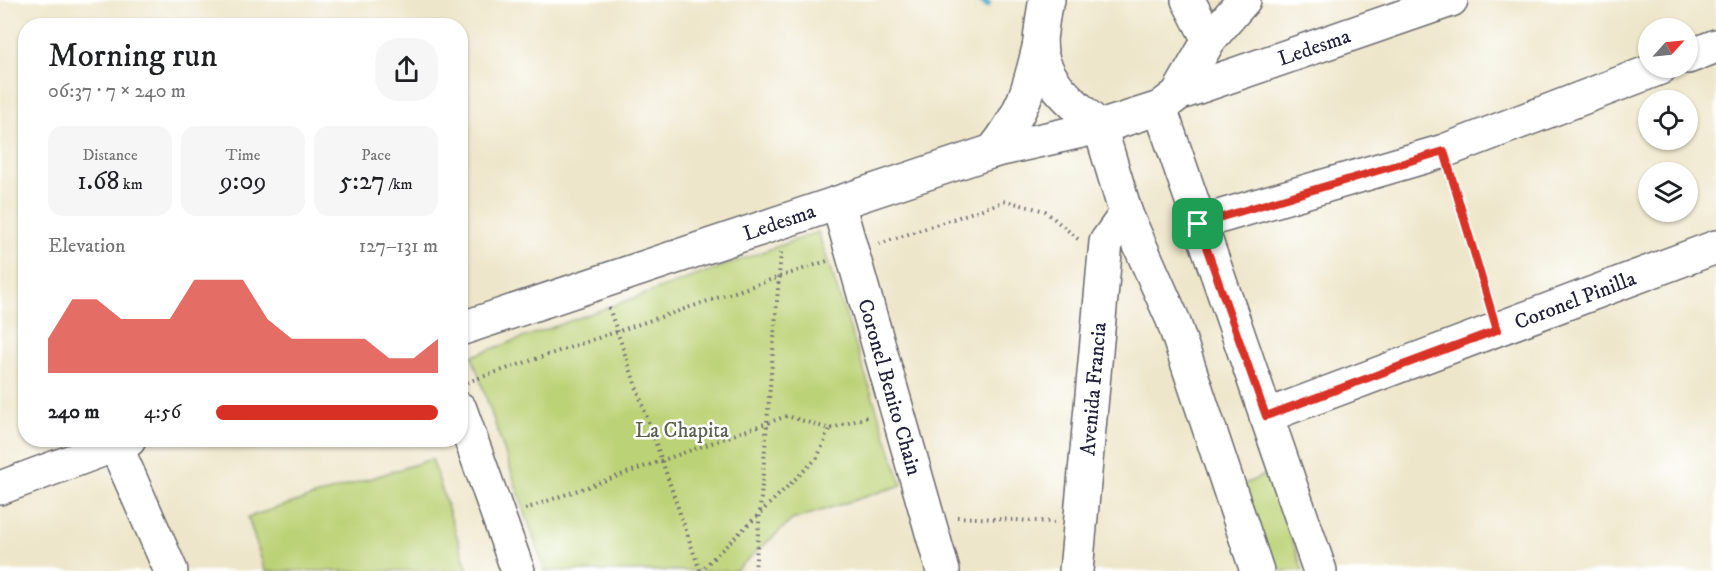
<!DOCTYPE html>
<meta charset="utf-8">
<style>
:root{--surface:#fff;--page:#f6f6f6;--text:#202124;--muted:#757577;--accent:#d93025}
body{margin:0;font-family:"IM FELL DW Pica",serif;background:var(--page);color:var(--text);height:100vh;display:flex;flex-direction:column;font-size:22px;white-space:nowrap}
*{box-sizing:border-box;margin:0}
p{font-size:20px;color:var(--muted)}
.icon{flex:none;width:33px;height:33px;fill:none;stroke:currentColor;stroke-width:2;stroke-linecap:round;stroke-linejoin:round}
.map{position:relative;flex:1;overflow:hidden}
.side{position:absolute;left:18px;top:18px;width:450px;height:429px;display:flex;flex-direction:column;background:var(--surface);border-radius:24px;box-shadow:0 2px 4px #0004}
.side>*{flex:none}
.needle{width:39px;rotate:63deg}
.controls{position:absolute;left:1638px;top:18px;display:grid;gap:12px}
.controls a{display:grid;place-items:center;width:60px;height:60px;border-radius:50%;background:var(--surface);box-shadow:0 2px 4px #0004;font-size:30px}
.pin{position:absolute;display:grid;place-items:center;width:51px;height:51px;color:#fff;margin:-26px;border-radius:12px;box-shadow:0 3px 9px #0006}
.round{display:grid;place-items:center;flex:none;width:63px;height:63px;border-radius:24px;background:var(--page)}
.summary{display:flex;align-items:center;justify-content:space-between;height:102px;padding:0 30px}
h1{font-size:33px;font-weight:600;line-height:45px}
.stats{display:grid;grid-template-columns:repeat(3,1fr);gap:9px;height:102px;padding:6px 30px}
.stats div{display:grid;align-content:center;border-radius:15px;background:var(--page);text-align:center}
.stats b{font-size:26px;font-weight:600}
.stats small{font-size:16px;font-weight:400}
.stats p{font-size:16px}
.chart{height:168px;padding:12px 30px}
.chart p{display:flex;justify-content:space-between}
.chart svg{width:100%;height:108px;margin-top:6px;fill:var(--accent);opacity:.7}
ul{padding:0 30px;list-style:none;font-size:20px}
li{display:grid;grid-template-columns:96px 72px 1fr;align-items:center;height:45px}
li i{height:15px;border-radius:8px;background:var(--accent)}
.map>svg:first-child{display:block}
.green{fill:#bcd276;stroke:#6f7a58;stroke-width:1.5}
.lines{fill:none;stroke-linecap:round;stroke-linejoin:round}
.stream{stroke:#4baaca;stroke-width:8}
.minor-casing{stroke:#69676d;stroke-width:36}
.path{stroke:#69676d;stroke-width:4;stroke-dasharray:1.5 4.5;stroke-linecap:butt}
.minor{stroke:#fff;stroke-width:33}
.route-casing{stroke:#fff;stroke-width:12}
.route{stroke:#d93025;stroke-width:8}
.labels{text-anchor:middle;stroke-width:5;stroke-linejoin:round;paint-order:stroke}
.street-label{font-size:21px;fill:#22223b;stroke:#fff}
.park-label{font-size:21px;fill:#586050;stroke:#fff}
</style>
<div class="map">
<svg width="1716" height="571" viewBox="0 0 1716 571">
<rect width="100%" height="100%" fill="#fff"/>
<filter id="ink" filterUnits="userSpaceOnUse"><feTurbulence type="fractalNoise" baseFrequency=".0167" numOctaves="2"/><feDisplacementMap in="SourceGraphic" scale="12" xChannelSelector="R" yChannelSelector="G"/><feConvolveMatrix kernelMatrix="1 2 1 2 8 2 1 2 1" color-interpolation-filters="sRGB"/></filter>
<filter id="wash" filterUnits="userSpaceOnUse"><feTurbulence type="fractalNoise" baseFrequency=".008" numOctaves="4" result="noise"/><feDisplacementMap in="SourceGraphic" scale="24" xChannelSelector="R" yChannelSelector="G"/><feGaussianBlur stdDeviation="1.35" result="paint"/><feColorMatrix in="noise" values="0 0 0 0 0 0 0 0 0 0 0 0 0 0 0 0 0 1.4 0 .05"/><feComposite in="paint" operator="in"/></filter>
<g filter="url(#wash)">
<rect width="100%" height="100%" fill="#eee6ca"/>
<g class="green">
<polygon points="818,232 902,485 792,520 735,571 545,571 472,356"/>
<polygon points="432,459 468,571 265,571 248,517"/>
<polygon points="1269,473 1303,571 1267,571 1238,487"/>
</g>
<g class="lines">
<polyline class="stream" points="982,0 987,4"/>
</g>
</g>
<g filter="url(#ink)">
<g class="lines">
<g class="minor-casing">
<g id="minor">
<path d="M1048,0L1045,4C1043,16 1041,29 1040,41C1040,80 1074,104 1100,127"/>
<polyline points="1188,0 1209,40"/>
<polyline points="1688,57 1716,46"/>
<polyline points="1178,94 1451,0"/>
<polyline points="1160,108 1320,571"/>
<polyline points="1100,127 1126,214 1173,320 1257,571"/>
<path d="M993,151C1023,113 1029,90 1040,43"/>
<polyline points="838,203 943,571"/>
<polyline points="1198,223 1444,151 1660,68"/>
<polyline points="460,329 993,151 1100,127 1160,108 1178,94 1209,40 1244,0"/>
<polyline points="460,409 518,571"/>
<polyline points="1266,416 1716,247"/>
<polyline points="115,444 171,571"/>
<polyline points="0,488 129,440"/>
<polyline points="1076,571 1106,242 1126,214"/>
</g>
</g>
<g class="path">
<polyline points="1452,178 1489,303"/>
<polyline points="879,244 1006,201 1045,211 1078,239"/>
<polyline points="609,308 700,571"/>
<polyline points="467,382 827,261"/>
<polyline points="525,509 787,416 830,429 870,416"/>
<polyline points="957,517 1054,522"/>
<polyline points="700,571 817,458 830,429"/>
<polyline points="755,571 781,252"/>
</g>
<use href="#minor" class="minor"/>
</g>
</g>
<g class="lines" filter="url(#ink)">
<g class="route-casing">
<polygon id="route" points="1444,151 1497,330 1266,416 1198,224"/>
</g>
<use href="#route" class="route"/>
</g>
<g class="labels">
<g class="street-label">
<text transform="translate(1314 47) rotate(-19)" y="7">Ledesma</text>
<text transform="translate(779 222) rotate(-19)" y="7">Ledesma</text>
<text transform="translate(1575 300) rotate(-21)" y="7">Coronel Pinilla</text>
<text transform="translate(890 387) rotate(74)" y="7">Coronel Benito Chain</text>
<text transform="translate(1093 389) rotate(-85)" y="7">Avenida Francia</text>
</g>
<g class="park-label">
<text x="682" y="437">La Chapita</text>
</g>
</g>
</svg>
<div class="controls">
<a><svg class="needle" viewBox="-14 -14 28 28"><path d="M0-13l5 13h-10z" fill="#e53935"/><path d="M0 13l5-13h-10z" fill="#757577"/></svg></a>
<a><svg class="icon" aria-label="locate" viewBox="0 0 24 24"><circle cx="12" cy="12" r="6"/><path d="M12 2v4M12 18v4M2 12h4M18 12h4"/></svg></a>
<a><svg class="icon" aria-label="layers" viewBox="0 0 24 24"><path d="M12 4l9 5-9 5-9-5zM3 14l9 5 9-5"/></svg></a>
</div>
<div class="pin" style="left:1198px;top:224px;background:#1e9e55"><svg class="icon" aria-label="arrive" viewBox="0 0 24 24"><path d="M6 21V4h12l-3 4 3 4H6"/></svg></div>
<section class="side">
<div class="summary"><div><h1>Morning run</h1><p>06:37 · 7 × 240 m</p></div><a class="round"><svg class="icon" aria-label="share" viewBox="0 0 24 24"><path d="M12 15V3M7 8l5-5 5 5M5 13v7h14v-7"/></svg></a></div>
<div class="stats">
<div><p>Distance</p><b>1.68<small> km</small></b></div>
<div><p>Time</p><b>9:09</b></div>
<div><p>Pace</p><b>5:27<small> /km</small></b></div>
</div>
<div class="chart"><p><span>Elevation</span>127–131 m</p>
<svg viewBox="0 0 160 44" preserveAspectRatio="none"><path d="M0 44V30L10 14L20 14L30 22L40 22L50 22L60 6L70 6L80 6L90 22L100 30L110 30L120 30L130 30L140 38L150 38L160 30V44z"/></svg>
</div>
<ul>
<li><b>240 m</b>4:56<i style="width:100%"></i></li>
</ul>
</section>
</div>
